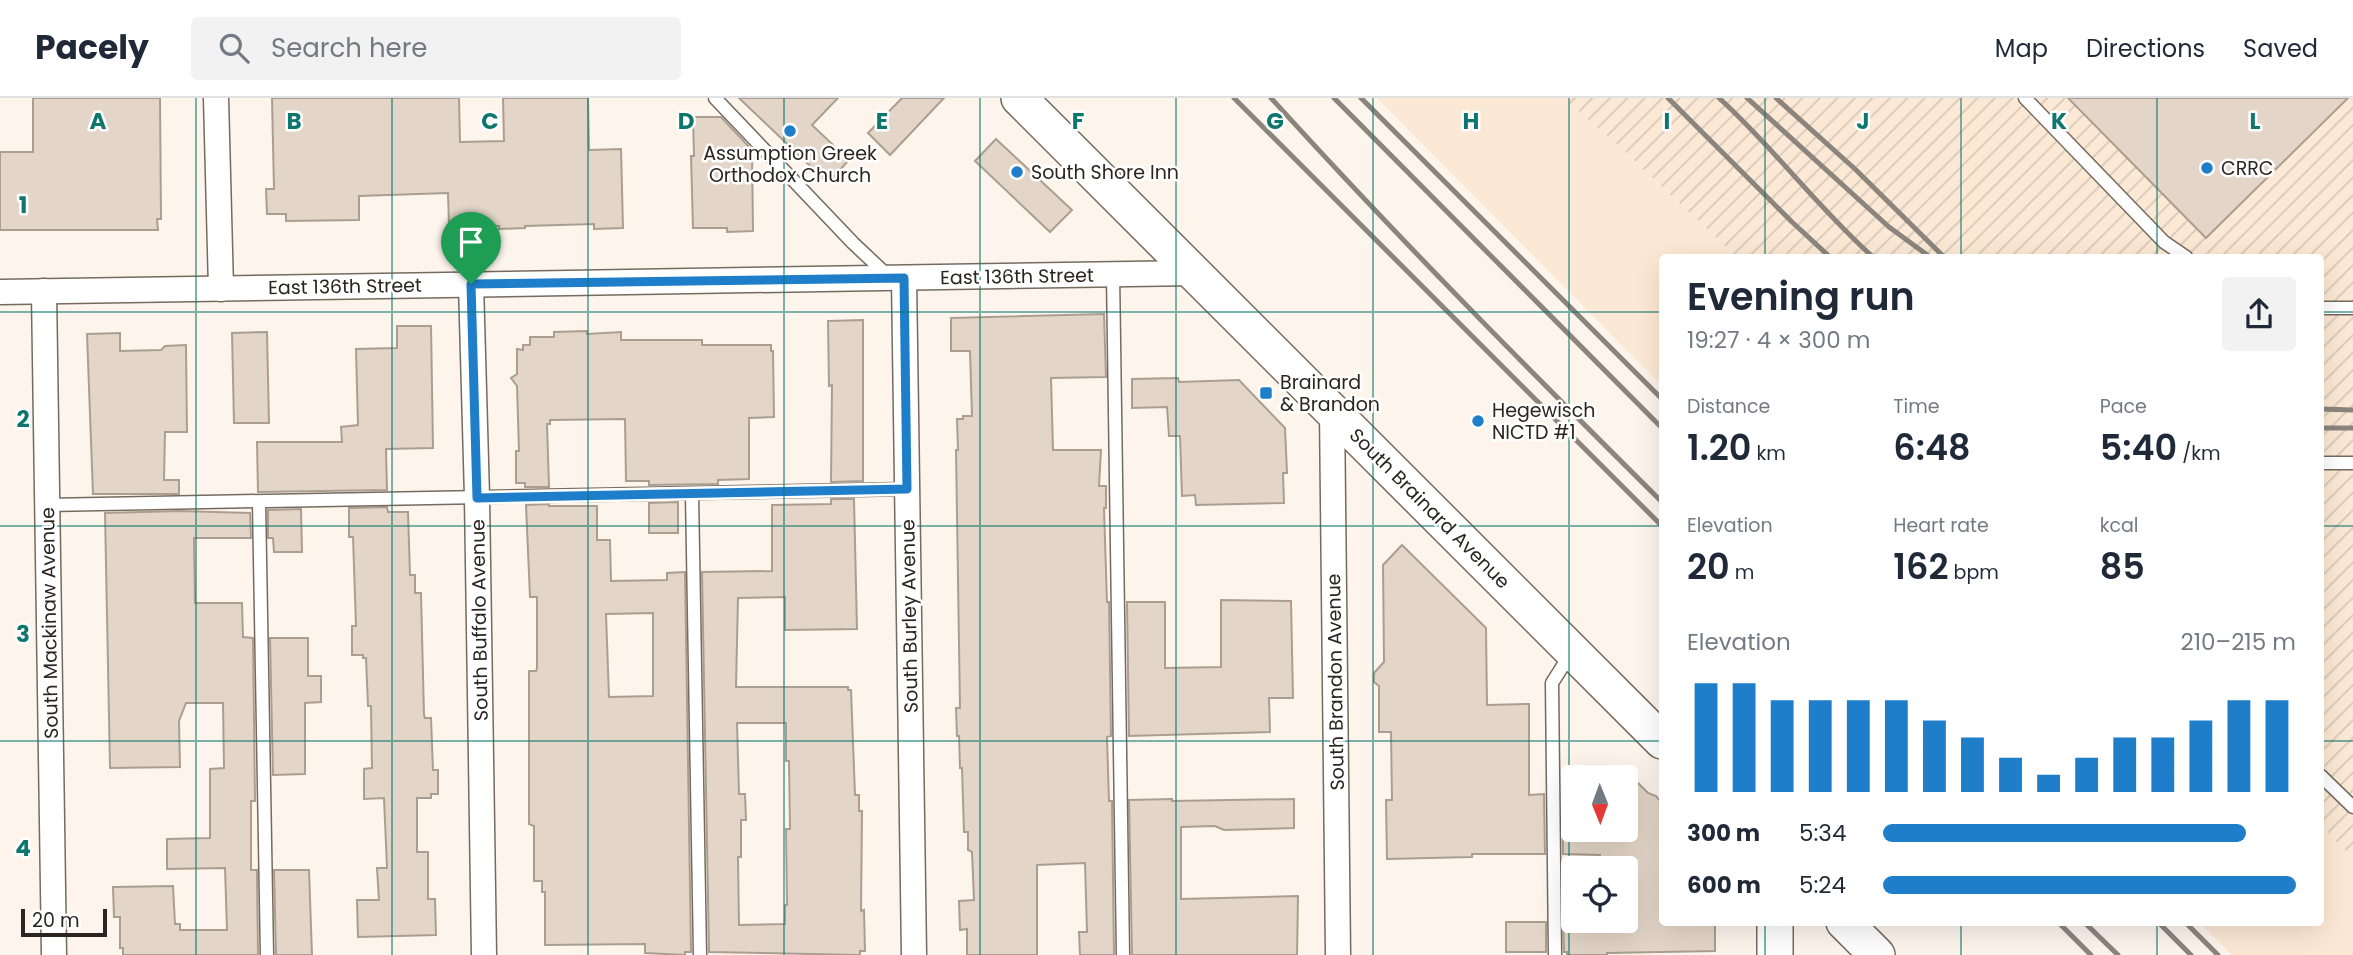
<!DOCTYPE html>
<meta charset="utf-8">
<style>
:root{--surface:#fff;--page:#f2f2f3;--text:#1f2937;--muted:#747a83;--line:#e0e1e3;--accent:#1e7eca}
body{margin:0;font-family:Poppins,sans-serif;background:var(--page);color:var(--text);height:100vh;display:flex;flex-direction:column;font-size:26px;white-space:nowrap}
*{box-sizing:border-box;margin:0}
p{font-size:23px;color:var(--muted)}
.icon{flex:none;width:38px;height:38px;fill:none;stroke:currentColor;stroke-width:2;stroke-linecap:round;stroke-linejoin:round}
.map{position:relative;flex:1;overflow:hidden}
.side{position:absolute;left:1659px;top:156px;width:665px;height:672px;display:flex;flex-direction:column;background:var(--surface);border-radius:7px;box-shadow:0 7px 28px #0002}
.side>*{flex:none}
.needle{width:46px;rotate:179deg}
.buttons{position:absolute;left:1561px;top:667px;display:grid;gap:14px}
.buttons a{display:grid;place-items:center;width:77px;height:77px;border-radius:7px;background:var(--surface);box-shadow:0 7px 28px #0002;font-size:35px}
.scale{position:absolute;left:21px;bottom:18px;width:86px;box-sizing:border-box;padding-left:7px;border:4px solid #2a2520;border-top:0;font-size:19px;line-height:24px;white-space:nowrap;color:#2a2520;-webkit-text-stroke:5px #fff;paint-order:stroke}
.pin{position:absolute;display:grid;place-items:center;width:60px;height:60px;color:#fff;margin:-72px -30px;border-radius:50% 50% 50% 0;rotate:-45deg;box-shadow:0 0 7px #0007}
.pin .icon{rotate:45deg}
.round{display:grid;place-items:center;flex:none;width:74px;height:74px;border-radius:7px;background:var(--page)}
.headline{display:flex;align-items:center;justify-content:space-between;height:119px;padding:0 28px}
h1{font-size:38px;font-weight:600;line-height:52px}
.figures{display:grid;grid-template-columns:repeat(3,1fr);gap:10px;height:119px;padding:7px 28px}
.figures div{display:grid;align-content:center}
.figures b{font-size:35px;font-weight:600}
.figures small{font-size:19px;font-weight:400}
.figures p{font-size:19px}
.chart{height:196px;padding:14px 28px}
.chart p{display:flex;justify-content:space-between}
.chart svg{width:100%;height:126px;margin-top:7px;stroke:var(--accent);stroke-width:6}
ul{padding:0 28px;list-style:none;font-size:23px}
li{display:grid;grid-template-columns:112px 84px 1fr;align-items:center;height:52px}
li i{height:18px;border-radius:9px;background:var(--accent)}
header{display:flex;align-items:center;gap:42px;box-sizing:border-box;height:98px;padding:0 35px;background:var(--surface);border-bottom:2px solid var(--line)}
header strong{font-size:33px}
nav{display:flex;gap:38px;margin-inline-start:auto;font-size:24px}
.search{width:490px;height:63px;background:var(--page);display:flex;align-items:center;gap:18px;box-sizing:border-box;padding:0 24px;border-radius:7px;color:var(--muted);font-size:26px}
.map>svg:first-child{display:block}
.built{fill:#fce9d5}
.industrial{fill:url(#industrial-furrows)}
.building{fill:#e3d6c8;stroke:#ab9e91;stroke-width:2;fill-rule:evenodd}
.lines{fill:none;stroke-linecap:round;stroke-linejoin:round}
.lane-casing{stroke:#766a5e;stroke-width:15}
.street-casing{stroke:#766a5e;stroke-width:27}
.secondary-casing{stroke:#766a5e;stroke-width:38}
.lane{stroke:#fff;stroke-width:12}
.street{stroke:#fff;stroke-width:24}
.secondary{stroke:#fff;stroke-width:35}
.rail{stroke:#8b857e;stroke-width:5}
.route-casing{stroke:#fff;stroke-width:14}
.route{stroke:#1e7eca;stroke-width:9}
.grid{fill:none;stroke:#0f766e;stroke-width:2;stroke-opacity:0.55}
.poi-dot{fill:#1e7eca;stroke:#fff;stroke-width:2.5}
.labels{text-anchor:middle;stroke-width:5;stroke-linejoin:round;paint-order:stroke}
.poi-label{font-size:19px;fill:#2a2520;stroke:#fff;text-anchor:start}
.street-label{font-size:19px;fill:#2a2520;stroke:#fff}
.grid-label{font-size:23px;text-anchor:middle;font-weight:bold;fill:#0f766e;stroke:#fff;stroke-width:5;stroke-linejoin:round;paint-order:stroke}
</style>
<header>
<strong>Pacely</strong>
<div class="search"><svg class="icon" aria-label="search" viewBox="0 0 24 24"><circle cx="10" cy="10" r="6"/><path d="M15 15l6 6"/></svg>Search here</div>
<nav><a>Map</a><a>Directions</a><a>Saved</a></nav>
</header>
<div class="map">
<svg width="2353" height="857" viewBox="0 0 2353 857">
<defs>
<pattern id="industrial-furrows" width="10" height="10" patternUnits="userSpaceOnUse" patternTransform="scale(1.75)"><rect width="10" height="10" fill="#fce9d5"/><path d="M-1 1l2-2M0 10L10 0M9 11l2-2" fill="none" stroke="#d8c8b7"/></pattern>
</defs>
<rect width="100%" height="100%" fill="#fdf5ec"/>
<g class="built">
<polygon points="1377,0 1563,0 1611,41 1737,159 1662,159 1662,288"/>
<polygon points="2321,728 2353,760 2353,857 2232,857 2199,824 2320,824"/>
</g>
<polygon class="industrial" points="1563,0 2353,0 2353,760 2321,728 2320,159 1737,159 1611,41"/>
<g class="building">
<polygon points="33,0 160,0 161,121 157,121 158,132 0,132 0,54 33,54"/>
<polygon points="272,0 459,0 460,44 504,43 503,0 588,0 589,52 621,51 623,130 594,131 594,126 525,128 525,130 499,131 499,128 449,128 448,95 359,98 359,122 286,123 286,116 267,116 266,91 274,91"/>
<polygon points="739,0 838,0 812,27 849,62 828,85"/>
<polygon points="902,0 944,0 890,57 868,35"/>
<polygon points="2068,0 2348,0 2206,140"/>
<polygon points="693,19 721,19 752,52 753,133 727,134 727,130 693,130 691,58 694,58"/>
<polygon points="996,41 1072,112 1050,134 975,63"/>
<polygon points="1104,216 1106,279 1051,280 1053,352 1101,352 1099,388 1106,388 1106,410 1104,410 1107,504 1109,504 1111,638 1107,639 1109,703 1112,703 1114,857 1080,857 1079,834 1087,834 1085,765 1037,767 1037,857 967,857 967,831 960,832 959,803 974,802 972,754 968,752 968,734 964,734 962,670 960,670 959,638 957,638 956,610 960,610 956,352 958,352 957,321 963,321 963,318 972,318 970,253 951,253 951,220"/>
<polygon points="863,222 863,383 831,384 832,287 829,288 828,223"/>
<polygon points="397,228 431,228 433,350 386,351 387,392 258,394 257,344 342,344 341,329 358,327 356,251 397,250"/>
<polygon points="587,233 587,236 621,234 621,242 702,242 702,247 771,247 771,253 773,253 774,319 749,320 749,381 718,382 718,386 649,387 649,383 626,383 625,321 550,322 550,326 547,326 549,389 525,389 525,385 516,385 516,353 519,353 517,288 511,280 517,276 517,251 523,252 523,247 530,247 530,239 554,239 554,234"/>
<polygon points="267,234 269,325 234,325 232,235"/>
<polygon points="120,235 120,253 161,252 165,248 186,247 187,334 165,334 164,382 179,382 179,396 93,396 87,236"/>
<polygon points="1178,280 1179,284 1239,282 1285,330 1287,375 1283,375 1284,405 1196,407 1195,397 1182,398 1180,338 1169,338 1167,309 1132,310 1132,281"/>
<path d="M831,401H854L857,531L785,532V499L738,500L736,589H848V592H851L855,697H859V713H862L861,813L864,812L865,853H860V857L709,854L702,474L772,473V407L831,406ZM737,625H786V663H789L790,731H786L787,807H785V826L739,827L738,759H741V722H746L745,696H739Z"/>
<polygon points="678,404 678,435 649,435 649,405"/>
<path d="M549,406V408H597V442H610L611,483L667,482V475L685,474L691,854H685V857L645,855V846L545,847V794H542V783H534V728L529,726V573H536L537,570V499H530L526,407ZM653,515V598L609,599L606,516Z"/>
<polygon points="387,409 388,414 408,414 410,477 415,477 415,495 421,495 424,617 425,620 431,620 433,672 438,672 438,696 431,696 431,700 417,700 417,754 428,754 428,801 435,801 436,837 358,839 357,802 379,802 377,770 387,770 384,700 364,701 364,671 372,670 371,608 368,608 366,560 363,560 363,557 352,557 352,528 356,528 353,439 349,439 349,410"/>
<polygon points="301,411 302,454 274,454 273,440 268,440 268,412"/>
<polygon points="180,413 250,415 251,440 194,440 195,505 242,505 243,539 253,540 255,703 251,703 251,772 257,772 258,857 123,857 123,850 120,850 120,819 114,819 113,789 173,788 175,826 180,826 180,832 227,832 225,770 167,771 167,741 210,740 210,671 224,670 223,605 186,605 179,623 180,669 110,670 105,415"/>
<polygon points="1402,447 1486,530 1487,607 1529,606 1529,697 1544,696 1545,756 1472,756 1472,759 1387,761 1386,702 1392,702 1391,634 1379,634 1379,588 1374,584 1374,575 1384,564 1383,467"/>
<polygon points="1221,502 1291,503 1293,600 1269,600 1270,634 1129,638 1127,504 1165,504 1165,570 1221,569"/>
<polygon points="270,540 308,540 308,578 321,578 321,604 305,605 305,676 273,677"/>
<polygon points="1626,673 1648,695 1656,698 1662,705 1662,824 1715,824 1715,853 1607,855 1607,857 1567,857 1567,854 1564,854 1563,824 1626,822 1626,770 1600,770 1600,757 1563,756 1562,696 1573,696 1573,732 1626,732"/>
<polygon points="1172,701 1172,703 1294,701 1294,730 1224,732 1215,728 1181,729 1181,801 1298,798 1297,857 1132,857 1129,702"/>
<polygon points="274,772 309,772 312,857 276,857"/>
<rect x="1506" y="824" width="40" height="30"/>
</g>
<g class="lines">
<g class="lane-casing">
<g id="lane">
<polyline points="715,0 853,145 888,178"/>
<polyline points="2025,0 2164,144 2186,159"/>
<polyline points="1113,176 1123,857"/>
<polyline points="2320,210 2353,210"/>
<polyline points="2320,365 2353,365"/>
<polyline points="692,396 700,857"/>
<polyline points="259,404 267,857"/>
<polyline points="47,407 907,391"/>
<polyline points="2320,677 2353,709"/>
<polyline points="1555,857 1552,585 1571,555"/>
</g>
</g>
<g class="street-casing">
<g id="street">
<polyline points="216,0 221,191"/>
<polyline points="904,180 914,857"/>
<polyline points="471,186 477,399 484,857"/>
<polyline points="44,193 54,857"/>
<polyline points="0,194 1194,175"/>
<polyline points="1332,312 1338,857"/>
</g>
</g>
<g class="secondary-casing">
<g id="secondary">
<polyline points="1019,0 1662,643"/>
<polyline points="1775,824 1775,857"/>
<polyline points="1844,824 1877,857"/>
</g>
</g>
<use href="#lane" class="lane"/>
<use href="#street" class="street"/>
<use href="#secondary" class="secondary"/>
<g class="rail">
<polyline points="1234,0 1662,428"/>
<path d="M1271,0C1397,139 1529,272 1662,404"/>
<polyline points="1334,0 1662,330"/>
<polyline points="1361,0 1662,301"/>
<polyline points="1668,0 1792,124 1830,159"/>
<path d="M1719,0C1774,50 1818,110 1873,159"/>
<polyline points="1747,0 1889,129 1930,159"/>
<polyline points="1776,0 1855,71 1944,159"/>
<polyline points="2320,311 2353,312"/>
<polyline points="2320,330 2353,330"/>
<polyline points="2058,824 2091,857"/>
<polyline points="2084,824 2118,857"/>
<polyline points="2158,824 2191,857"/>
<polyline points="2185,824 2218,857"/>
</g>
</g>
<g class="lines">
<g class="route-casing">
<polygon id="route" points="904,180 907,391 477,400 471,186"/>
</g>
<use href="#route" class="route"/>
</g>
<path class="grid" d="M196,0V857M392,0V857M588,0V857M784,0V857M980,0V857M1176,0V857M1373,0V857M1569,0V857M1765,0V159M1961,0V159M2157,0V159M0,214H1662M2320,214H2353M0,428H1662M2320,428H2353M0,643H1662M2320,643H2353M1765,824V857M1961,824V857M2157,824V857"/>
<g class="poi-dot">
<circle cx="790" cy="33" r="7"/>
<circle cx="2207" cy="70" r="7"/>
<circle cx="1017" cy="74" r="7"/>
<rect x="1259" y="288" width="14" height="14" rx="3.5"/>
<circle cx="1478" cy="323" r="7"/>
</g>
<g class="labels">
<g class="poi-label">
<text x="790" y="62" text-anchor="middle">Assumption Greek<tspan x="790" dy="22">Orthodox Church</tspan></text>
<text x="2221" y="77">CRRC</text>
<text x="1031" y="81">South Shore Inn</text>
<text x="1280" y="291">Brainard<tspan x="1280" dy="22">&amp; Brandon</tspan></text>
<text x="1492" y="319">Hegewisch<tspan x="1492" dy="22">NICTD #1</tspan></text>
</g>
<g class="street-label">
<text transform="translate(1017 178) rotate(-1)" y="7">East 136th Street</text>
<text transform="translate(345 188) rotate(-1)" y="7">East 136th Street</text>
<text transform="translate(1430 410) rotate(45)" y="7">South Brainard Avenue</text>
<text transform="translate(909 518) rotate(-91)" y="7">South Burley Avenue</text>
<text transform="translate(479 522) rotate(-91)" y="7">South Buffalo Avenue</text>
<text transform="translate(49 525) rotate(-91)" y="7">South Mackinaw Avenue</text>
<text transform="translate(1335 584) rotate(-91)" y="7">South Brandon Avenue</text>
</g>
</g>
<g class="grid-label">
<text x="98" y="31">A</text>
<text x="294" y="31">B</text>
<text x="490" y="31">C</text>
<text x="686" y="31">D</text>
<text x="882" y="31">E</text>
<text x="1078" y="31">F</text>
<text x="1275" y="31">G</text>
<text x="1471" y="31">H</text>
<text x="1667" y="31">I</text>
<text x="1863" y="31">J</text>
<text x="2059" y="31">K</text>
<text x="2255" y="31">L</text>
<text x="23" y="115">1</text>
<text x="23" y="329">2</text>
<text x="23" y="544">3</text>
<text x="23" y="758">4</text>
</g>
</svg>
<div class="buttons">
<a><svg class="needle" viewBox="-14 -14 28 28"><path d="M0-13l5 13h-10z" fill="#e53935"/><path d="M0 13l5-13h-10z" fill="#747a83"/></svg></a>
<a><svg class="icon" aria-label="locate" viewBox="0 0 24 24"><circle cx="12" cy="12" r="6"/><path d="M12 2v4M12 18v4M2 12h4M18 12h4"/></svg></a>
</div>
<div class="scale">20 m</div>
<div class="pin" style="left:471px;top:186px;background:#1e9e55"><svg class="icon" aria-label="arrive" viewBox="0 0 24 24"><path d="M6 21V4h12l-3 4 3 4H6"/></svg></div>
<section class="side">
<div class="headline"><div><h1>Evening run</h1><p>19:27 · 4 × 300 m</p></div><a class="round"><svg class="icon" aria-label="share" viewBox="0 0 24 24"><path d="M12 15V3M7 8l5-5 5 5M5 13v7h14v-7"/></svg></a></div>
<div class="figures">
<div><p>Distance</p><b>1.20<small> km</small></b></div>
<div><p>Time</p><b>6:48</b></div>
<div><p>Pace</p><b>5:40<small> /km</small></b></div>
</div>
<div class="figures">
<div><p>Elevation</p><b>20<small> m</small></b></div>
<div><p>Heart rate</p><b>162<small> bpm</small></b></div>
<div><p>kcal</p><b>85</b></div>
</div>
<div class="chart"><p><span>Elevation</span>210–215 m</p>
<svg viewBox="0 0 160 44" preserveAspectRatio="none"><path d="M5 44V6M15 44V6M25 44V12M35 44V12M45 44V12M55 44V12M65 44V19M75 44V25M85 44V32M95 44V38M105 44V32M115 44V25M125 44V25M135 44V19M145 44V12M155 44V12"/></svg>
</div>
<ul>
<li><b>300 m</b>5:34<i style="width:88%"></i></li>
<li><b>600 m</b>5:24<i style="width:100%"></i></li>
</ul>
</section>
</div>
